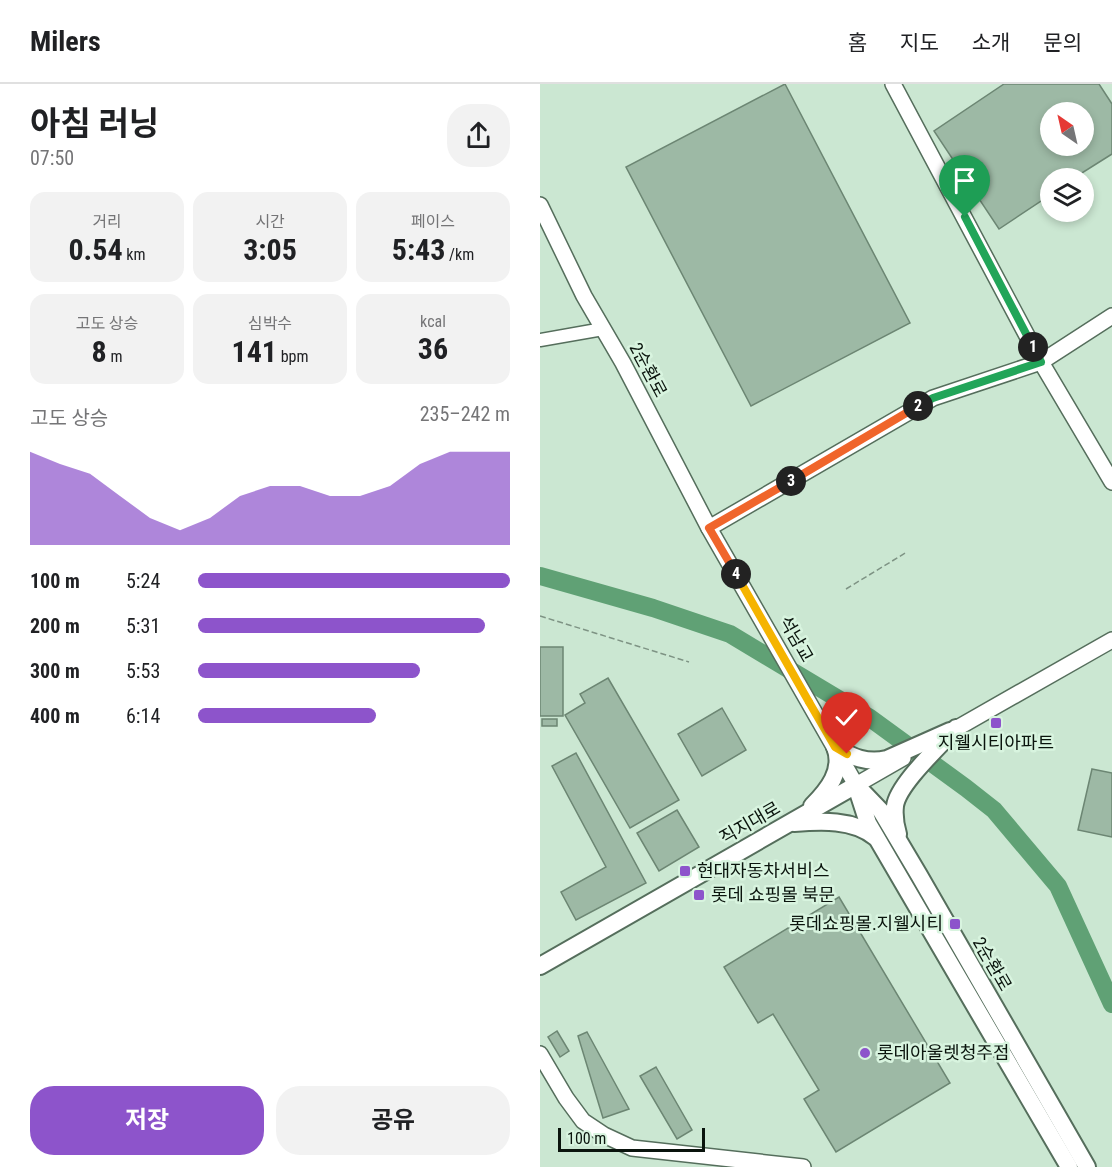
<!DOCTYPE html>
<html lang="ko">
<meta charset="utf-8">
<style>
:root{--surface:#fff;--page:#f2f2f2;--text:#202124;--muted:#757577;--line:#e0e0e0;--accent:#8d54cb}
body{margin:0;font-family:"Roboto Condensed","Noto Sans KR",sans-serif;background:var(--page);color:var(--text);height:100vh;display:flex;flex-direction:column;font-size:22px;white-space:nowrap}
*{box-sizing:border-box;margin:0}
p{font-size:20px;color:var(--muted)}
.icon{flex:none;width:33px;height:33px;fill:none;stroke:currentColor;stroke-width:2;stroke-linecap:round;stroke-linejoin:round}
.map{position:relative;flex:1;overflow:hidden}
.panel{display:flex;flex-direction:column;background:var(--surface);width:540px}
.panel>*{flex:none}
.needle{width:39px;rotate:326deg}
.buttons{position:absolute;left:500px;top:18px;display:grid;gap:12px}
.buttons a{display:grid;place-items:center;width:54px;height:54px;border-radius:50%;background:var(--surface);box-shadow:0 3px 9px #0003;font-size:30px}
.scale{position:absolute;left:18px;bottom:15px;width:147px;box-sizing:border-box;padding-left:6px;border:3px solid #0a140d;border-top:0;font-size:16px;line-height:21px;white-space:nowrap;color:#0a140d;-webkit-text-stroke:4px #d8f4df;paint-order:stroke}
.pin{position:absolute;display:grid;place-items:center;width:51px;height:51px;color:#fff;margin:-62px -26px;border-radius:50% 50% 50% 0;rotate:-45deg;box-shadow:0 0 6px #0007}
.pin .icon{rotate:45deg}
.km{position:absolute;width:30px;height:30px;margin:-15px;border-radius:50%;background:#222;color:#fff;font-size:16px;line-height:30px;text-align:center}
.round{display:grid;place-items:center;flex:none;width:63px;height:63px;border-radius:24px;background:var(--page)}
.overview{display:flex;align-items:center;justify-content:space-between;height:102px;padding:0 30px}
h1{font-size:33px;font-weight:700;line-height:45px}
.metrics{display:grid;grid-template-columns:repeat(3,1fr);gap:9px;height:102px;padding:6px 30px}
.metrics div{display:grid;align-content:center;border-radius:15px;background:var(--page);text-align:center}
.metrics b{font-size:30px;font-weight:700}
.metrics small{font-size:16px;font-weight:400}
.metrics p{font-size:16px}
.chart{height:168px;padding:12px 30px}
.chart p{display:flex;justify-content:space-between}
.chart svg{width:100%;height:108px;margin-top:6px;fill:var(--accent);opacity:.7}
.action{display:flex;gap:12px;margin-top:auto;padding:12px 30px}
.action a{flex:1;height:69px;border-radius:24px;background:var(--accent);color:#fff;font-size:24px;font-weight:700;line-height:69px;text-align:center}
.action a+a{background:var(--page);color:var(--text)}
ul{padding:0 30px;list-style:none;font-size:20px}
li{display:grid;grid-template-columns:96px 72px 1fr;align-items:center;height:45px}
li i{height:15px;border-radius:8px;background:var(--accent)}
header{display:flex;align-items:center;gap:36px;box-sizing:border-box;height:84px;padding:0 30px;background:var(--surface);border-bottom:2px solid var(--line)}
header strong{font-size:28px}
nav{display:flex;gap:33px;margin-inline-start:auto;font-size:21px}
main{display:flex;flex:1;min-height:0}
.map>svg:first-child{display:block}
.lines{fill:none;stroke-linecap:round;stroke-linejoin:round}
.river{stroke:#60a175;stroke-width:18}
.building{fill:#9db9a5;stroke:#6c8673;stroke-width:1.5;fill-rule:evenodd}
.minor-casing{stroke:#556e5c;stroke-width:15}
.tertiary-casing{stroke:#556e5c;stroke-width:18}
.secondary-casing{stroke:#556e5c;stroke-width:20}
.path{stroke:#7e9384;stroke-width:1.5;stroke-dasharray:6 3;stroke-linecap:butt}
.minor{stroke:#fff;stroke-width:12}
.tertiary{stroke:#fff;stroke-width:15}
.secondary{stroke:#fff;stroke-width:16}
.split-1-casing{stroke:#fff;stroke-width:12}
.split-2-casing{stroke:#fff;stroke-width:12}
.split-3-casing{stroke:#fff;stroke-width:12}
.split-4-casing{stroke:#fff;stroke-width:12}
.split-5-casing{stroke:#fff;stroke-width:12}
.split-6-casing{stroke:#fff;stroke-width:12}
.split-1{stroke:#22a559;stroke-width:8}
.split-2{stroke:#22a559;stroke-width:8}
.split-3{stroke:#f0652b;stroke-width:8}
.split-4{stroke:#f0652b;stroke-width:8}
.split-5{stroke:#f5b400;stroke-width:8}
.split-6{stroke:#f5b400;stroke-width:8}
.poi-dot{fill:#8d54cb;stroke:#d8f4df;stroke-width:2}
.labels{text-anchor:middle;stroke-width:5;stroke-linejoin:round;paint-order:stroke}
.street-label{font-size:18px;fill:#0a140d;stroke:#d8f4df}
.poi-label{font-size:18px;fill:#0a140d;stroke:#d8f4df;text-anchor:start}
</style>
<header>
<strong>Milers</strong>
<nav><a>홈</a><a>지도</a><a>소개</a><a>문의</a></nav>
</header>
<main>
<section class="panel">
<div class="overview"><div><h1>아침 러닝</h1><p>07:50</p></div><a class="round"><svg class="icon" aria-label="share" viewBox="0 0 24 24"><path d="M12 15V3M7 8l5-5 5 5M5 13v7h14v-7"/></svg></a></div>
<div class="metrics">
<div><p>거리</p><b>0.54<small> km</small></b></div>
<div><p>시간</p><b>3:05</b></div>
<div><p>페이스</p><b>5:43<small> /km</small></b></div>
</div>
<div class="metrics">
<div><p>고도 상승</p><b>8<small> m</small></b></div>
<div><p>심박수</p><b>141<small> bpm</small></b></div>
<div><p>kcal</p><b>36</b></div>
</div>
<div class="chart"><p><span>고도 상승</span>235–242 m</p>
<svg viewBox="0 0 160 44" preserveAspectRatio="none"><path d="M0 44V6L10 11L20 15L30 24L40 33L50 38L60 33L70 24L80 20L90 20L100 24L110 24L120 20L130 11L140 6L150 6L160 6V44z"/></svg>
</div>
<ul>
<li><b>100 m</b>5:24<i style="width:100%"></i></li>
<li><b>200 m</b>5:31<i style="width:92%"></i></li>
<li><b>300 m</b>5:53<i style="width:71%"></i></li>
<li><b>400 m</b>6:14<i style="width:57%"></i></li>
</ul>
<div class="action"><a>저장</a><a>공유</a></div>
</section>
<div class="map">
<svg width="572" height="1083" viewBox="0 0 572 1083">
<rect width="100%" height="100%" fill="#cbe7d2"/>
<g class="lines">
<polyline class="river" points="0,492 113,524 190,550 330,634 426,704 454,726 518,802 572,920"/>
</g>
<g class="building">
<polygon points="245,0 370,239 211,322 86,83"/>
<path d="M464,0H559L572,20V70L534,94H510V111L459,145L394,47ZM510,28H543V62H510Z"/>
<rect x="0" y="563" width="23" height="69"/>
<polygon points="68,594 139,716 90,744 25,631 45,619 40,610"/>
<polygon points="182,624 206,666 162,692 138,650"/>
<rect x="2" y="635" width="15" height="7"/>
<polygon points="36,669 106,799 36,836 21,808 66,783 12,682"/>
<polygon points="552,685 572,689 572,753 538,746"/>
<polygon points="137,726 159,763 119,787 97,749"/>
<polygon points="299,813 410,999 296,1068 264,1015 279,1006 233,930 218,939 184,883"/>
<polygon points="17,947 29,967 20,973 8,953"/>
<polygon points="47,948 89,1025 63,1034 38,952"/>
<polygon points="116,983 152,1046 137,1055 100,992"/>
</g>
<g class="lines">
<g class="minor-casing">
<polyline id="minor" points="0,256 63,245"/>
</g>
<g class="tertiary-casing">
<g id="tertiary">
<polyline points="353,0 501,278 572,398"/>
<polyline points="0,121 44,212 83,279 169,444 316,701 363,674"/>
<polyline points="169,444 393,314 501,278 572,232"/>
<polyline points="405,651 572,556"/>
<polyline points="0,970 26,1014 43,1037 64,1051 92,1064 263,1083"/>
</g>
</g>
<g class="secondary-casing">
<g id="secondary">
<path d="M295,663C312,673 327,680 347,675L410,647"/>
<polyline points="316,701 341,727 379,791 547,1083"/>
<polyline points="317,705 328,739 529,1083"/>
<path d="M272,722C288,706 304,686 295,663"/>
<path d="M254,739C281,737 313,735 335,753"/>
<path d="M358,750C355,740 354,731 355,722C358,700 400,662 416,644"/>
<polyline points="0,882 316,701"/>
</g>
</g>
<g class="path">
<polyline points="306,505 367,468"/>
<polyline points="0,532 149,578"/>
</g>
<use href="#minor" class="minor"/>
<use href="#tertiary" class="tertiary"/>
<use href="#secondary" class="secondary"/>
</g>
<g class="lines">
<g class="split-1-casing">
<polyline id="split-1" points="425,133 493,263"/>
</g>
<g class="split-2-casing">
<polyline id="split-2" points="378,322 393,314 501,278 493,263"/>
</g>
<g class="split-3-casing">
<polyline id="split-3" points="251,397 378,322"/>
</g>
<g class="split-4-casing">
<polyline id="split-4" points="196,490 169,444 251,397"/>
</g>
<g class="split-5-casing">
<polyline id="split-5" points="196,490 269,618"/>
</g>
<g class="split-6-casing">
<polyline id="split-6" points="269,618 295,663 307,670"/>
</g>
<use href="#split-1" class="split-1"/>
<use href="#split-2" class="split-2"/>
<use href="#split-3" class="split-3"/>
<use href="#split-4" class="split-4"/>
<use href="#split-5" class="split-5"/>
<use href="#split-6" class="split-6"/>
</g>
<g class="poi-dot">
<rect x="450" y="633" width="12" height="12" rx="3"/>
<rect x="139" y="781" width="12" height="12" rx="3"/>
<rect x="153" y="805" width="12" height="12" rx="3"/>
<rect x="409" y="834" width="12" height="12" rx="3"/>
<circle cx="325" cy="969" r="6"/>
</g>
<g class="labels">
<g class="street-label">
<text transform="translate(108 286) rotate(62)" y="6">2순환로</text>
<text transform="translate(256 555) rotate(60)" y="6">석남교</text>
<text transform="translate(210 739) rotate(-30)" y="6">직지대로</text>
<text transform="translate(452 880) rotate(60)" y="6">2순환로</text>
</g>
<g class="poi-label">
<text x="456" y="665" text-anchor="middle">지웰시티아파트</text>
<text x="157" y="793">현대자동차서비스</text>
<text x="171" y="817">롯데 쇼핑몰 북문</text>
<text x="403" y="846" text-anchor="end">롯데쇼핑몰.지웰시티</text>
<text x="337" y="975">롯데아울렛청주점</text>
</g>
</g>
</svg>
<div class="buttons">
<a><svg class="needle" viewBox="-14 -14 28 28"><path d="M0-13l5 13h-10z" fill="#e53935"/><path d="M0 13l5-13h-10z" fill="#757577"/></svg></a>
<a><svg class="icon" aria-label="layers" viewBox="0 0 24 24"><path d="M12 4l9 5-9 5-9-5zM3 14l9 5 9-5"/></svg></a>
</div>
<div class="scale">100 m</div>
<div class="pin" style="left:425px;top:133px;background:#1e9e55"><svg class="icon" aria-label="arrive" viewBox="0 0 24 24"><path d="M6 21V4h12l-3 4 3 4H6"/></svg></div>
<div class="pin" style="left:307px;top:670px;background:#d93025"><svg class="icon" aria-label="check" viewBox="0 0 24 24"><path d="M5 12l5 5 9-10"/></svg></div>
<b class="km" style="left:493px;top:263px">1</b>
<b class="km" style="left:378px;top:322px">2</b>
<b class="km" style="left:251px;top:397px">3</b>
<b class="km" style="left:196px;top:490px">4</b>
</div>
</main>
